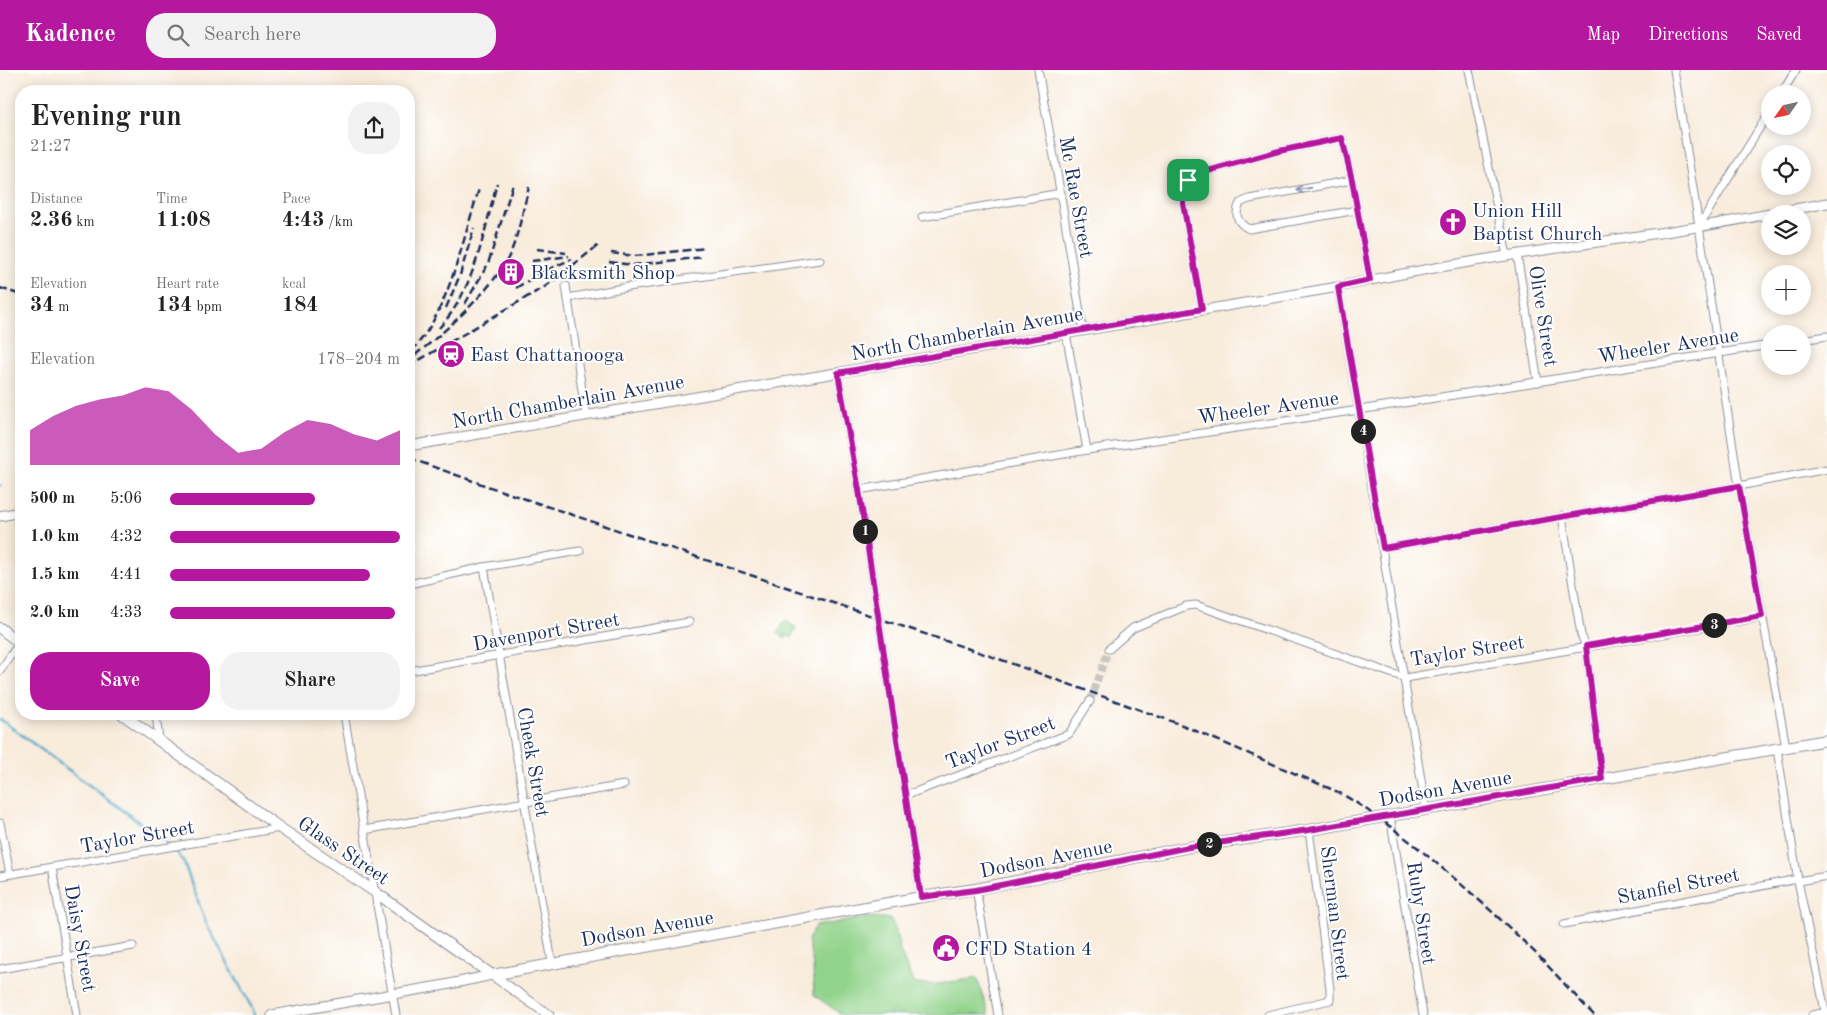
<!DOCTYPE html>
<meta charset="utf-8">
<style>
:root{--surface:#fff;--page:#f2f2f2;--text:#222;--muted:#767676;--accent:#b5179e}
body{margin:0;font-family:"Old Standard TT",serif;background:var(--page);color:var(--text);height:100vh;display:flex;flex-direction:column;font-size:19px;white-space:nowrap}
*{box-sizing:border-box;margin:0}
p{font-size:16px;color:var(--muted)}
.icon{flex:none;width:28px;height:28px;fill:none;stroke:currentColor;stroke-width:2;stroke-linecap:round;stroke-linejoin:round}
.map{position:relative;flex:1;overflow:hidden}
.sheet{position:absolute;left:15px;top:15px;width:400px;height:635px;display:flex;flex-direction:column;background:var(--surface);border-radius:20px;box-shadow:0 2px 12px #0003}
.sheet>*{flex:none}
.needle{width:32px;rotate:236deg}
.fabs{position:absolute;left:1761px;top:15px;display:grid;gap:10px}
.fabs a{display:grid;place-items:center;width:50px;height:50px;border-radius:50%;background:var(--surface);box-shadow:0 2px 12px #0003;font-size:25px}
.pin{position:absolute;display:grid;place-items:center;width:42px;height:42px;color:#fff;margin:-21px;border-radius:10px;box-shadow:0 2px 8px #0006}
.km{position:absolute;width:25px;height:25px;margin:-12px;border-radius:50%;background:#222;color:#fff;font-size:14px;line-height:25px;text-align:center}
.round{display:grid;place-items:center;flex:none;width:52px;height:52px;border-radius:20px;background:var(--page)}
.overview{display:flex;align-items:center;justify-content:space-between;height:85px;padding:0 15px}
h1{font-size:28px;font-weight:800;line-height:38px}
.figures{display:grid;grid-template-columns:repeat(3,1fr);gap:8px;height:85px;padding:5px 15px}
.figures div{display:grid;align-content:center}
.figures b{font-size:21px;font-weight:800}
.figures small{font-size:14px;font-weight:400}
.figures p{font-size:14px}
.chart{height:140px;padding:10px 15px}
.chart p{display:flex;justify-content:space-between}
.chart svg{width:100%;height:90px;margin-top:5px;fill:var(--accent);opacity:.7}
.primary-button{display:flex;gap:10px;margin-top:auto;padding:10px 15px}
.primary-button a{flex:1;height:58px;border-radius:20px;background:var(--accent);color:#fff;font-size:20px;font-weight:800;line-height:58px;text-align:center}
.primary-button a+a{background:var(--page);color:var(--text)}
ul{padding:0 15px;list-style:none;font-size:16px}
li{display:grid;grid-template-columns:80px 60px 1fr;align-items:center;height:38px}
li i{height:12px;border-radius:6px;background:var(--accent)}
header{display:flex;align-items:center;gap:30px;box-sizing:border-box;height:70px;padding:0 25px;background:var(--accent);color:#fff}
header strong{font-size:24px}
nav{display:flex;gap:28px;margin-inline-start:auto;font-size:18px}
.search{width:350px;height:45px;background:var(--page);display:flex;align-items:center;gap:12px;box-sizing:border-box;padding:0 18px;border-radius:20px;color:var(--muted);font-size:19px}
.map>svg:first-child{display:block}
.cemetery{fill:url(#cemetery-stones);stroke:#568174}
.green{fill:#91d38a;stroke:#568174}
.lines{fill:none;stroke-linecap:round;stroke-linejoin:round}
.stream{stroke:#4ca7ca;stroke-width:2.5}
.minor-tunnel{stroke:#ccc6c2;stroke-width:7;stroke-dasharray:7 3.5;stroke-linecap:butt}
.minor-casing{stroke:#8a8e9c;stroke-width:9}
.tertiary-casing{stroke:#8a8e9c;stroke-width:11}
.secondary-casing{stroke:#8a8e9c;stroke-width:12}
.minor{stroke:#fff;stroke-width:7}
.tertiary{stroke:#fff;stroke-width:9}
.secondary{stroke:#fff;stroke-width:10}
.rail{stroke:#1b2f5e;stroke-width:2.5;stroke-dasharray:8 4;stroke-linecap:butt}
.oneway{stroke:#8d97ae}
.route-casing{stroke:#fff;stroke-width:10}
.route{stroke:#b5179e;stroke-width:6}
.labels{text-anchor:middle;stroke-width:4;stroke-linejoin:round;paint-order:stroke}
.street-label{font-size:20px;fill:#1b2f5e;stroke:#fff}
.poi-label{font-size:20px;fill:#1b2f5e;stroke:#fff;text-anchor:start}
</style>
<header>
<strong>Kadence</strong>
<div class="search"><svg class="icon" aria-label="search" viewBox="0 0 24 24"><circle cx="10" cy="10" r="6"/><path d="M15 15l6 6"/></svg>Search here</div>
<nav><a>Map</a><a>Directions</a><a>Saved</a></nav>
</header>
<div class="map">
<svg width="1827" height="945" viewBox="0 0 1827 945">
<defs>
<pattern id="cemetery-stones" width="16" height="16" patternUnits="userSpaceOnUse" patternTransform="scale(1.25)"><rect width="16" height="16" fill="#91d38a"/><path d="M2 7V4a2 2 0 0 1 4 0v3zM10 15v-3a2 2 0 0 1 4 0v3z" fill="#7cb57a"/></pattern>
</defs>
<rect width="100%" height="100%" fill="#fff"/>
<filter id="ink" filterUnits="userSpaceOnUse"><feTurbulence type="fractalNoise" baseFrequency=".02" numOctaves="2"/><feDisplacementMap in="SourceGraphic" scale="10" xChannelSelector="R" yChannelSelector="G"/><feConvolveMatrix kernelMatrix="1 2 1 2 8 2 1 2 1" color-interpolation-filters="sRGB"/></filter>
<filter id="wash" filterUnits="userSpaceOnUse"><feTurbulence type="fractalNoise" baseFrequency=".0096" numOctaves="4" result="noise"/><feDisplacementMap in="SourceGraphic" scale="20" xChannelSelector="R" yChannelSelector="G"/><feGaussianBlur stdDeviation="1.12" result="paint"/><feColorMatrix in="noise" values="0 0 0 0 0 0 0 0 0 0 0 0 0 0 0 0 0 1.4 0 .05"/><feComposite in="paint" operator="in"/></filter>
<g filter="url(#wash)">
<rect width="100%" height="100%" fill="#f8ecdb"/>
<polygon class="cemetery" points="785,550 796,558 791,568 787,565 786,569 778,563"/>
<polygon class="green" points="873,847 891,849 896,861 900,881 914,914 938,914 977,908 989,945 842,945 814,925 813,895 808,870 815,856"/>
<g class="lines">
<g class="stream">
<polyline points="0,415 0,416"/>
<polyline points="0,649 170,775"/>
<polyline points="173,779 183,790 206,853 253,940 254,945"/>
</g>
</g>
</g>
<g filter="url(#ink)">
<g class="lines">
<polyline class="minor-tunnel" points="1090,631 1109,579"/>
<g class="minor-casing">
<g id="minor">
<polyline points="1038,0 1057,103 1083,260"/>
<polyline points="1469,0 1507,186"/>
<polyline points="1674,0 1699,156"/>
<polyline points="1781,24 1796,0"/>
<polyline points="1770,41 1699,156 1739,416 1786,677"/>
<path d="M1352,110L1249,129L1240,133C1234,145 1237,153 1249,159L1357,140"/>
<polyline points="922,147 1061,123"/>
<polyline points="1517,184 1538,312"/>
<polyline points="566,216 586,346"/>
<polyline points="1338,217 1426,739"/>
<polyline points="568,228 628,217 820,190"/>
<path d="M1202,239L1183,133C1183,117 1183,113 1197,104L1279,81L1342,68L1352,110L1370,210"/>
<polyline points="1066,263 1087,380"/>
<polyline points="1802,270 1827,266"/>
<polyline points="838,303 859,420 921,827"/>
<polyline points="859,420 1087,380 1359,340 1770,275"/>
<polyline points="1562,446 1581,565 1586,576 1602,709"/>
<polyline points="1383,478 1739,416 1827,399"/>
<polyline points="484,497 552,892"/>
<polyline points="409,514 484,497 580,481"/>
<polyline points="1109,579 1133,558 1186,536 1196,535 1405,608 1762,547"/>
<polyline points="0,601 20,572"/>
<polyline points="409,601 689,552"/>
<polyline points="156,644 159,670"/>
<polyline points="344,644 396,945"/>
<polyline points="1777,679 1798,811 1826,945"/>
<polyline points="907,724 915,722 1069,664 1090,631"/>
<polyline points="1390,746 1423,945"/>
<polyline points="0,753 10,804"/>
<polyline points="364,760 624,715"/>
<polyline points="52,797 77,945"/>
<polyline points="0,806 280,758"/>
<polyline points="1798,811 1827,806"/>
<polyline points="976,819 998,945"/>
<polyline points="1564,854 1798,809"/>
<polyline points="0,899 133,876"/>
<polyline points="1268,945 1330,930 1330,919 1309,760"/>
<polyline points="1812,945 1827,942"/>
</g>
</g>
<g class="tertiary-casing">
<g id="tertiary">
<path d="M409,376L1338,217C1456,191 1577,176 1697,157C1740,150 1784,141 1827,133"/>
<polyline points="0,446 21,442"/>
<polyline points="272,945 445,915 492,905 549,945"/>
</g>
</g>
<g class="secondary-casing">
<g id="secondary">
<polyline points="0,558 21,574"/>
<polyline points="122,644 280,758 375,822 492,905 921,827 976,819 1189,777 1309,760 1827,670"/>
</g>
</g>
<use href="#minor" class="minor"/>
<use href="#tertiary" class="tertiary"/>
<use href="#secondary" class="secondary"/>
<g class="rail">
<polyline points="537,179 566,183"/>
<polyline points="611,183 635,186 706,178"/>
<polyline points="532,191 569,186"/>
<polyline points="609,192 633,195 704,187"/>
<polyline points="0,218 21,225"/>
<polyline points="516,218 542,202 572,189"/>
<polyline points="465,234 488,194 513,114"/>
<polyline points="446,238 460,205 474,158"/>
<path d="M439,258C475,220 484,161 497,113"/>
<path d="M411,281C448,245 463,169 479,119"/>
<path d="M415,285C443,264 496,216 510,184C519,163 523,139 529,117"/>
<polyline points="409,296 546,216 600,174"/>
<path d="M409,388L487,416L999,589L1182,655L1338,722C1367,738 1391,757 1417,777C1452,806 1487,836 1520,868C1546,892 1569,920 1594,945"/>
</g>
</g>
<defs><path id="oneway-shaft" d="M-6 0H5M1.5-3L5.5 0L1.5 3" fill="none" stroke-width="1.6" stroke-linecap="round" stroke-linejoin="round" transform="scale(1.25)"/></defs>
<use class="oneway" href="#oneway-shaft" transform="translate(1304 119) rotate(170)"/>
</g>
<g class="lines" filter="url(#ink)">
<g class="route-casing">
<path id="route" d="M1342,68L1352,110L1370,210L1338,217L1383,478L1739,416L1762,546L1586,576L1602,709L1309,760L1189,777L976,820L921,827L859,420L838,303L1202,239L1183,133C1183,119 1184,112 1197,104L1279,81Z"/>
</g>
<use href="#route" class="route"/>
</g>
<defs>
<g id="church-disc" transform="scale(1.4375)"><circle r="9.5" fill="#b5179e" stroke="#fff"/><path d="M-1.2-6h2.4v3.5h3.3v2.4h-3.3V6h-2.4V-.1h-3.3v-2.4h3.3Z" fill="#fff"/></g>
<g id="building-disc" transform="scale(1.4375)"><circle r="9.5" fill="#b5179e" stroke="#fff"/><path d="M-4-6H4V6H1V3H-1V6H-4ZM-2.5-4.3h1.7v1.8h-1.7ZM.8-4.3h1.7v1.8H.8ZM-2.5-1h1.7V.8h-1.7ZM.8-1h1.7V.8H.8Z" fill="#fff"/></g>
<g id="station-disc" transform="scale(1.4375)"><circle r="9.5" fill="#b5179e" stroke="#fff"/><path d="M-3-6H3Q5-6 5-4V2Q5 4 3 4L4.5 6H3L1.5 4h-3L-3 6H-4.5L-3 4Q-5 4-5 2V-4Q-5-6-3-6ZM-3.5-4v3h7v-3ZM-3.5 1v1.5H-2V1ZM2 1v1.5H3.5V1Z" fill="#fff"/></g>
<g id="civic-disc" transform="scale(1.4375)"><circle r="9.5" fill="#b5179e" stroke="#fff"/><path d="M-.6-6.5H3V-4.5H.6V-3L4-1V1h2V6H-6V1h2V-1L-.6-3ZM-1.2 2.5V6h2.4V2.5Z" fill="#fff"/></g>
</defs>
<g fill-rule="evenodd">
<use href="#church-disc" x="1453" y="152"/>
<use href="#building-disc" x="511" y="202"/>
<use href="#station-disc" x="451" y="284"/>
<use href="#civic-disc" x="946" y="878"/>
</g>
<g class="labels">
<g class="street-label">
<text transform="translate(1077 127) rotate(80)" y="7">Mc Rae Street</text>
<text transform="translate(1544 246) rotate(81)" y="7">Olive Street</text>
<text transform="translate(967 263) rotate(-10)" y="7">North Chamberlain Avenue</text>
<text transform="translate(1668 275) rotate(-9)" y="7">Wheeler Avenue</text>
<text transform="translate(568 331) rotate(-10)" y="7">North Chamberlain Avenue</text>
<text transform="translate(1268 337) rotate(-8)" y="7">Wheeler Avenue</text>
<text transform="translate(546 561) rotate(-10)" y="7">Davenport Street</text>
<text transform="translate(1467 580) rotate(-9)" y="7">Taylor Street</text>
<text transform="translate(1000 672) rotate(-21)" y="7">Taylor Street</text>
<text transform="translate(534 692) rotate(80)" y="7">Cheek Street</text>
<text transform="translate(1445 718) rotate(-10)" y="7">Dodson Avenue</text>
<text transform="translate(137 766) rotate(-10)" y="7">Taylor Street</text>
<text transform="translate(344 780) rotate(34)" y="7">Glass Street</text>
<text transform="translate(1046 788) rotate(-11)" y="7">Dodson Avenue</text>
<text transform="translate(1678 815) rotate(-11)" y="7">Stanfiel Street</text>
<text transform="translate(1336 843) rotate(83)" y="7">Sherman Street</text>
<text transform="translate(1422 843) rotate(81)" y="7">Ruby Street</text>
<text transform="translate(647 858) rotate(-10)" y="7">Dodson Avenue</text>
<text transform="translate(81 868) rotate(80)" y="7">Daisy Street</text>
</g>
<g class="poi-label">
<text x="1472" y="147">Union Hill<tspan x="1472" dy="23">Baptist Church</tspan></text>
<text x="530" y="209">Blacksmith Shop</text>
<text x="470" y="291">East Chattanooga</text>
<text x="965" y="885">CFD Station 4</text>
</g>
</g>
</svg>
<div class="fabs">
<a><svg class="needle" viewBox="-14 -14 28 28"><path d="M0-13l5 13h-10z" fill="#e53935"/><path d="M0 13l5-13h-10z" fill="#767676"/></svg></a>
<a><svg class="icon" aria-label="locate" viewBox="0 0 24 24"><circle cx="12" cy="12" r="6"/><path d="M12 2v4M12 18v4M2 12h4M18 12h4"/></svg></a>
<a><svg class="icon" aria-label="layers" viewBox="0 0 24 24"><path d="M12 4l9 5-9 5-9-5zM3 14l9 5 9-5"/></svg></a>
<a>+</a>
<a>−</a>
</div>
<div class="pin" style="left:1188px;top:110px;background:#1e9e55"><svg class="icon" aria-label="arrive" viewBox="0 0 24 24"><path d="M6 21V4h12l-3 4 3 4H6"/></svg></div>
<b class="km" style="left:865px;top:461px">1</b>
<b class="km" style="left:1209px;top:774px">2</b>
<b class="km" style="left:1714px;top:555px">3</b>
<b class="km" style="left:1363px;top:361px">4</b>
<section class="sheet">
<div class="overview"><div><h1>Evening run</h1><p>21:27</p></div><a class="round"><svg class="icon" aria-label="share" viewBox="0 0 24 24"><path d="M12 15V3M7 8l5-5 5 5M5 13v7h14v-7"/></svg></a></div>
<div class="figures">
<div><p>Distance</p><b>2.36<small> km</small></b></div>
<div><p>Time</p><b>11:08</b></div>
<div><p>Pace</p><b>4:43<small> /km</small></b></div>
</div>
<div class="figures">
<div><p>Elevation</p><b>34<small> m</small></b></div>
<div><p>Heart rate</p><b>134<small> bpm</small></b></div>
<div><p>kcal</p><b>184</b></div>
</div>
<div class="chart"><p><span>Elevation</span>178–204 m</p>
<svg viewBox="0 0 160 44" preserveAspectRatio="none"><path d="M0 44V27L10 20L20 15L30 12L40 10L50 6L60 8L70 17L80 29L90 38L100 36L110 28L120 22L130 24L140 29L150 32L160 27V44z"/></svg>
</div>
<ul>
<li><b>500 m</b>5:06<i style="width:63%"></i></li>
<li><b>1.0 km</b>4:32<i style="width:100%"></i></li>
<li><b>1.5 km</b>4:41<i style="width:87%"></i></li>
<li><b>2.0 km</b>4:33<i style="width:98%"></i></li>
</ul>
<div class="primary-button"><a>Save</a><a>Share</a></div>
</section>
</div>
